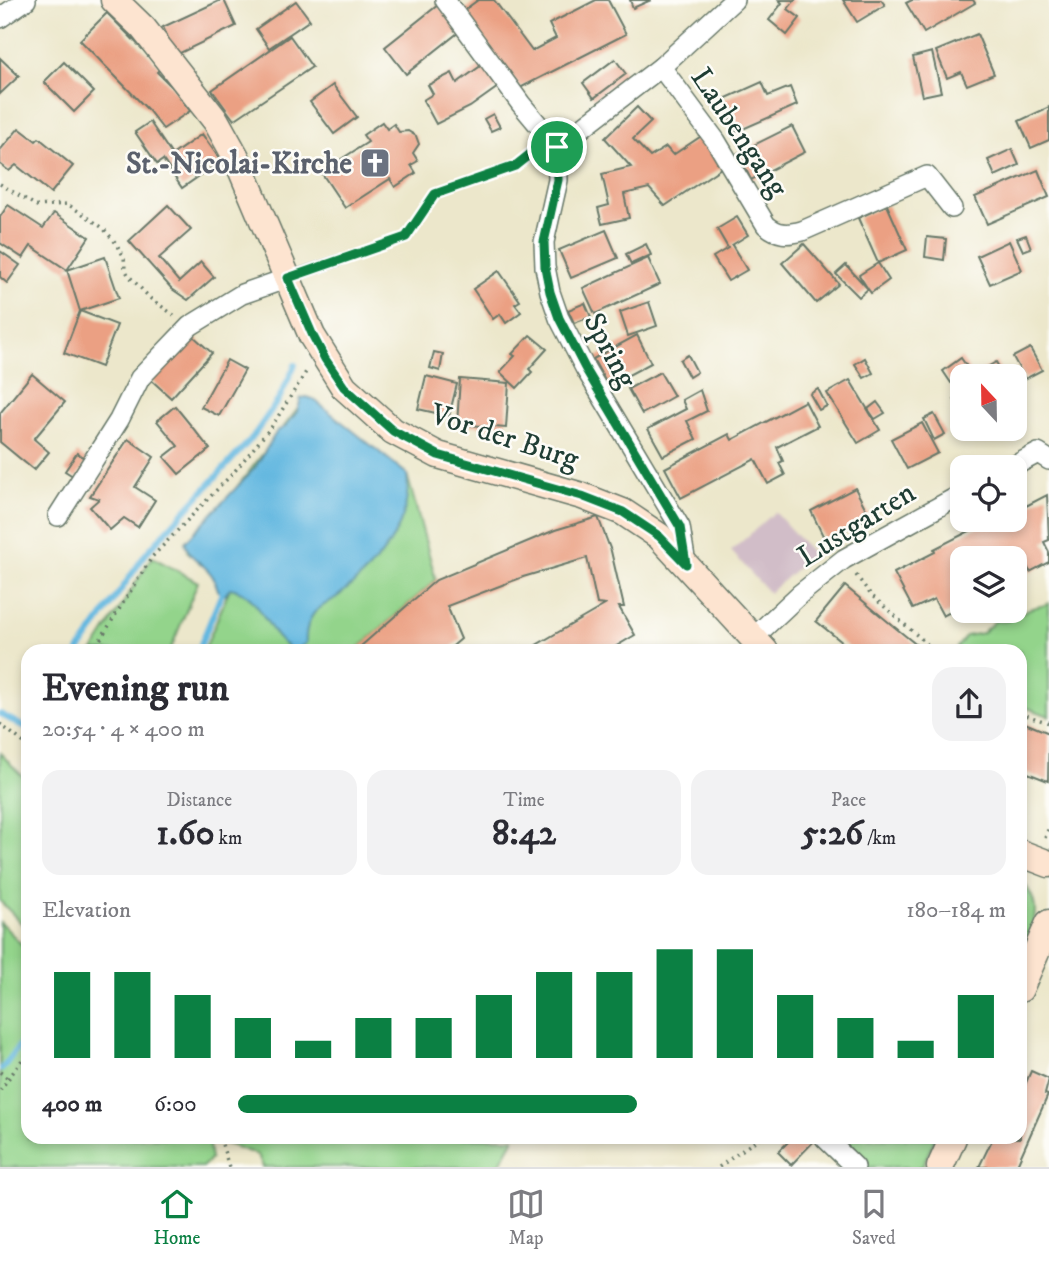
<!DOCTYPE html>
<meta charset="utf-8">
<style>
:root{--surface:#fff;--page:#f2f2f3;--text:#2b2b33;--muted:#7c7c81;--line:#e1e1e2;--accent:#0b8043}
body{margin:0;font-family:"IM FELL DW Pica",serif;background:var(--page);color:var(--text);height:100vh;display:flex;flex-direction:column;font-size:26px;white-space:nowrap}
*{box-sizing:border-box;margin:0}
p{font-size:23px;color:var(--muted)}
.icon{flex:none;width:38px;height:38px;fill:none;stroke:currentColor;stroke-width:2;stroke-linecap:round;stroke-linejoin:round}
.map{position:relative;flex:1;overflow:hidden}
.drawer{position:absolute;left:21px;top:644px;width:1006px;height:500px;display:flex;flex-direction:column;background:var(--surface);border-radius:21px;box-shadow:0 4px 10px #0003}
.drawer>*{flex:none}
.needle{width:46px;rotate:338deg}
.fabs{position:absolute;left:950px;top:364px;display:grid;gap:14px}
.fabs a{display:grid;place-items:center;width:77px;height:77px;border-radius:14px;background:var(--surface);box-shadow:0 4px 10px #0003;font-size:35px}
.pin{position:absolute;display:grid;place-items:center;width:60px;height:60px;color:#fff;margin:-30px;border:4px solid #fff;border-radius:50%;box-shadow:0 2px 7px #0007}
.round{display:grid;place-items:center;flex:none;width:74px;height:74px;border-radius:21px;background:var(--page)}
.summary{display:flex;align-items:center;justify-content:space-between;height:119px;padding:0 21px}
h1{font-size:38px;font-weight:700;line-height:52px}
.stats{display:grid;grid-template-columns:repeat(3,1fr);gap:10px;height:119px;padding:7px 21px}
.stats div{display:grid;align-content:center;border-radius:18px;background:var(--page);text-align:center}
.stats b{font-size:35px;font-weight:700}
.stats small{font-size:19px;font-weight:400}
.stats p{font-size:19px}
.chart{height:196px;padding:14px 21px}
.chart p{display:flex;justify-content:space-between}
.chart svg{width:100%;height:126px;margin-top:7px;stroke:var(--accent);stroke-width:6}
ul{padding:0 21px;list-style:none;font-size:23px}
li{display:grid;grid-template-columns:112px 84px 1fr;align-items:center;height:52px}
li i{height:18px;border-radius:9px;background:var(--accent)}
.tab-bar{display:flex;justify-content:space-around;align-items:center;height:98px;border-top:2px solid var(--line);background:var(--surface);font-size:19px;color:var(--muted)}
.tab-bar a{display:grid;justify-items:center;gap:4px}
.tab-bar .active{color:var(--accent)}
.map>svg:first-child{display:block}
.industrial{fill:#d1bdc8}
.green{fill:#93d48b;stroke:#598860;stroke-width:2}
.water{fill:#64b8e0;stroke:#427a8a;stroke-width:2}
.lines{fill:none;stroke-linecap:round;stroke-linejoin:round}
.stream{stroke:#64b8e0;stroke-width:6}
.building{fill:#eba083}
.lane-casing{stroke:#677869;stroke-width:12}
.street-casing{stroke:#677869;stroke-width:22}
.secondary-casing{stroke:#677869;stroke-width:29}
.path{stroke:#677869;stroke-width:3.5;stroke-dasharray:2 5;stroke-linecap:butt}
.lane{stroke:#fff;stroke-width:10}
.street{stroke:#fff;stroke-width:19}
.secondary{stroke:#fde4d0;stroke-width:26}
.route-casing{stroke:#fff;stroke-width:14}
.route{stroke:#0b8043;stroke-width:9}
.labels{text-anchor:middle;stroke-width:5;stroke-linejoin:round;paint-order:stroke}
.street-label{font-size:30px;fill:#1f3d34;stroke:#fdfcf7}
.worship-label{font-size:30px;font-weight:bold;fill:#5b616d;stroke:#fdfcf7;text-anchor:end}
</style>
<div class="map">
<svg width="1049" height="1167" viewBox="0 0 1049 1167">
<rect width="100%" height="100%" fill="#fdfcf7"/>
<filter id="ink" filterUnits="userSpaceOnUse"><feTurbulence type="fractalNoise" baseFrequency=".0143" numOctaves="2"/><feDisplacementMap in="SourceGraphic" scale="14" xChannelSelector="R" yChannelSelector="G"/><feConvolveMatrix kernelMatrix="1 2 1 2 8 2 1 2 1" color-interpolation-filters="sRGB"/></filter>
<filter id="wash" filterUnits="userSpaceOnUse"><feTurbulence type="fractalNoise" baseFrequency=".00686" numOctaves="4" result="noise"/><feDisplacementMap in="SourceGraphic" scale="28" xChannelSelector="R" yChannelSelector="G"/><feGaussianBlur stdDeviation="1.57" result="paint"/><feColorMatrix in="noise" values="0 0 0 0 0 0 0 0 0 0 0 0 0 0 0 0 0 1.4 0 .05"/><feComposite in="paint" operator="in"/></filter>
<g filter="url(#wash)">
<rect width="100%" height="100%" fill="#ece7cb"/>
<polygon class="industrial" points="775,512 813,554 769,593 731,551"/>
<g class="green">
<polygon points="307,397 407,474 436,580 360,647 363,651 204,651 230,588 187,551"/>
<polygon points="152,557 198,582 170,651 93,651"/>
<path d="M1049,603V716L1020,705V651H954L966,636L982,633L995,621C1010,624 1014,617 1027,610C1033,606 1040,608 1049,603Z"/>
<polygon points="0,753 28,782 28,930 0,901"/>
<path d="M1020,879C1045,906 1034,924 1020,953Z"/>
<polygon points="0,922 28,951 28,1138 208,1138 211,1159 202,1167 0,1167"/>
<polygon points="211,1138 514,1138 498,1167 263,1167 258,1155"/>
<polygon points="836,1138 935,1138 922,1167 867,1167"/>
</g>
<path class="water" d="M307,397L313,399L407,474C413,524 379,564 342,593C334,600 322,605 315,612C308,620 305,633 306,643L295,651C266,639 264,594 230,588L225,595H221C216,589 217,585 214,579C207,563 189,561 185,542L255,468L277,431L285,427L297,412L301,398Z"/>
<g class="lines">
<g class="stream">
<polyline points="79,651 147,552 252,438 279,399 295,365"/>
<polyline points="198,651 224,588"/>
<polyline points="0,714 28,729"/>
<polyline points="2,1069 28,1034"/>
<polyline points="208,1138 211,1139"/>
</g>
</g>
<g id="blocks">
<g class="building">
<polygon points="221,0 224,0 236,26 176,55 163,27"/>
<polygon points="478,0 494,0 532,51 556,38 549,24 596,0 608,0 626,34 520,88 463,11"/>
<polygon points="630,0 651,0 633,8"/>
<polygon points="779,0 795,0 788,9 800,18 787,35 769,20 782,3"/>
<polygon points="843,0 881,0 885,5 857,22"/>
<polygon points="912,0 973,0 975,3 924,33 906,3"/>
<polygon points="296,1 310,20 269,48 256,29"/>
<polygon points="438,5 459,32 406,74 385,47"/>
<polygon points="107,13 161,68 157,72 173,88 190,111 163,129 148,110 80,40"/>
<polygon points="977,34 994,74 967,85 961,72 947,78 936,51"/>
<polygon points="290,36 312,67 234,120 212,90"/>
<polygon points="932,52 941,92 922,96 913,57"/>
<polygon points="0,58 19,76 0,94"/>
<polygon points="615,59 626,74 594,98 583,83"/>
<polygon points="64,62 94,92 74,112 44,82"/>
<polygon points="482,65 498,87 470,107 436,124 423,100 433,94 428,85 452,73 457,83"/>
<polygon points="762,82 768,96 790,87 797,105 736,132 722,100"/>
<polygon points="333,85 357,117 334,134 310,102"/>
<polygon points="637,107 651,122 633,139 650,157 666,147 673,155 703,135 724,166 665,206 649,188 624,194 629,218 602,224 598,208 609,205 602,174 631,167 605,138"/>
<polygon points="1049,107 1049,140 1031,148 1019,121"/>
<polygon points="493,114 500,127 491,131 484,119"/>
<polygon points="150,122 172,155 202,134 221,161 182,188 163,160 157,164 135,132"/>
<polygon points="382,122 387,129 394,124 399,132 408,131 416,136 419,144 413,153 418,161 411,165 416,173 395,187 390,179 345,208 321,172 368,142 363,135"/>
<polygon points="792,126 805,152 751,180 738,153"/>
<polygon points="19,128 36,141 39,138 73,166 51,193 16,165 9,171 0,164 0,150"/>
<polygon points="1012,149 1019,165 995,176 988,160"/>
<polygon points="1038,170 1049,197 987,224 975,197"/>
<polygon points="8,205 43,228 54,213 89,237 67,270 105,257 119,298 80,311 67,270 31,246 23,258 0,243 0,217"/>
<polygon points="168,205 191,230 159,258 179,282 201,262 214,277 188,300 172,289 129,241"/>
<polygon points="887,205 907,250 878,263 858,218"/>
<polygon points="737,217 748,235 732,245 747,270 728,281 713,257 728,248 717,229"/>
<polygon points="606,230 618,258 571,278 559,250"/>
<polygon points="1026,235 1031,248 1023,251 1017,238"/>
<polygon points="927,237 946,239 944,260 925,257"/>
<polygon points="1009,241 1022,270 990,284 977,256"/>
<polygon points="646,244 651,255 631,264 626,254"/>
<polygon points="804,244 839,284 816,303 782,263"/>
<polygon points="0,251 20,265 7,283 0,277"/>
<polygon points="648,258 660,284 595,314 583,288"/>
<polygon points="878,263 889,280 871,293 868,289 859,297 836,274 846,265 868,289 859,275"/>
<polygon points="499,271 520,301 515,304 521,312 506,323 500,314 493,319 473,289"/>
<polygon points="649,302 657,326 628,336 620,312"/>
<polygon points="585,303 591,317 574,323 568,310"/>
<polygon points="80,311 117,325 101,367 64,353"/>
<polygon points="191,334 212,353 171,398 149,378"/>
<polygon points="530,335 547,349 529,369 532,372 517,388 500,372 515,356 512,354"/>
<polygon points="637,335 651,363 608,386 593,359"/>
<polygon points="1030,348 1042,370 1025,379 1013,357"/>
<polygon points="434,352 443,354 440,371 430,368"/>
<polygon points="688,355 697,372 689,377 680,360"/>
<polygon points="865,358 873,373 864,378 855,364"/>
<polygon points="961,358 970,371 951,383 943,371"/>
<polygon points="227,360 245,370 219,416 201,407"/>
<polygon points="996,362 1004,376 986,376 982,370"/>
<polygon points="660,372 674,396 642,414 628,389"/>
<polygon points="32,374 65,402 34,439 49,452 34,470 0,442 0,413"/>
<polygon points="426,376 457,384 449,416 418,409"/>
<polygon points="460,379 509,383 506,428 457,424"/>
<polygon points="850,380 880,430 858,443 827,393"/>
<polygon points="818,389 827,406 819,410 810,394"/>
<polygon points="700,390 707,411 687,421 696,439 663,456 648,429 686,409 682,400"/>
<polygon points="962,394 962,414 954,399"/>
<polygon points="805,401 818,426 777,447 783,461 779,463 785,475 768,484 755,459 681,498 665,468 729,434 732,440"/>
<polygon points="877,402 885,413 875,419 868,409"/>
<polygon points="175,406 210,449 179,474 164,457 178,446 157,421"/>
<polygon points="934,414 945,434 934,440 924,419"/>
<polygon points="922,423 938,453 907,469 891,439"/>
<polygon points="128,439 154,457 135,487 155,500 138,527 124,518 110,530 90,507 99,499 90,496"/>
<polygon points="77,453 88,461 76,478 65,471"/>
<polygon points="855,488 870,517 825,540 811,511"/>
<polygon points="1047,495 1049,540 1044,542 1049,552 1049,562 1030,572 1028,568 1015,574 1015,558 962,558 962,606 943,616 934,599 913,609 894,573 935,552 934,549 991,520 1015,520 1015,503 1023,499 1026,506"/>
<polygon points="598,517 611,551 624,607 619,607 635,635 608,651 526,651 605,605 597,604 587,558 523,577 447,606 461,639 447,651 363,651 360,647 436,580 555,530"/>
<polygon points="845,586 892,625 924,651 853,651 816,621"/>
<polygon points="1020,721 1049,733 1048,781 1020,770"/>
<polygon points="1031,1071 1049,1079 1045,1094 1048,1095 1016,1167 979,1167 993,1138 1020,1138 1020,1083 1025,1085"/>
<polygon points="792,1138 817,1138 791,1165 778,1152"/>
</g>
</g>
</g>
<g filter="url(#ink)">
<use href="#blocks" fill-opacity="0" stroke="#677869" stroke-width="2"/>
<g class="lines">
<g class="lane-casing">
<polyline id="lane" points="289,277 340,260"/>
</g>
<g class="street-casing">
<g id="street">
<polyline points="445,0 521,104 557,147"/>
<polyline points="0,18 26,0"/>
<path d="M661,67L716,141L766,225C778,235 787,235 802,231L927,176L952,208"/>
<polyline points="557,147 558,180 544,242 545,267 550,292 559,318 585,368 680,527 686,564"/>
<polyline points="557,147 661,67 734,0"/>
<polyline points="1012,467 1038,453 1049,460"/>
<polyline points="58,516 119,420 140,378 164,353 190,326 242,294 288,278"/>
<polyline points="753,638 800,594 844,559 962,494"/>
<polyline points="825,1138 855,1167"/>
</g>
</g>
<g class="secondary-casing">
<g id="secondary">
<polyline points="114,0 143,28 216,121 236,157 312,336 344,387 393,431 438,455 582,496 623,512 659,536 765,651"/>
<polyline points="1020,853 1049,864"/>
<polyline points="1020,989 1049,923"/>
<polyline points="940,1167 953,1138"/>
</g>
</g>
<g class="path">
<polyline points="0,184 37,206 67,204 86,216 103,228 116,243 124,257 125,269 129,276 151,299 174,315"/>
<polyline points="355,255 406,238 434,194 515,165 535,150"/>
<polyline points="856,575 871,595 935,651"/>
<polyline points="93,651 152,557 234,472 272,426 306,372"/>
<polyline points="1020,713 1049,723"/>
<polyline points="0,724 28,746"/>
<polyline points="1045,838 1049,827"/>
<polyline points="0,1072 8,1079"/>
<polyline points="0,1090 28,1052"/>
<polyline points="220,1138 229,1167"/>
<polyline points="719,1167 759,1138"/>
</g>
<use href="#lane" class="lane"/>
<use href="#street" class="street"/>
<use href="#secondary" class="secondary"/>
</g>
</g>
<g class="lines" filter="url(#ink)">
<g class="route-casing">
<polygon id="route" points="549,139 557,147 558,180 544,242 545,267 550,292 559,318 585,368 680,527 686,564 659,536 623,512 582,496 438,455 393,431 344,387 325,359 313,336 288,278 406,237 435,194 515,166"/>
</g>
<use href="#route" class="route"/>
</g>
<defs>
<g id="church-square" transform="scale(1.575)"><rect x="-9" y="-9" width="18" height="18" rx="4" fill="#6b7280" stroke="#fdfcf7"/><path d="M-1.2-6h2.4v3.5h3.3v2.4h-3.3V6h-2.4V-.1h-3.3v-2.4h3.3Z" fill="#fff"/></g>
</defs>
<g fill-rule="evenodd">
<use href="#church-square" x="375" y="163"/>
</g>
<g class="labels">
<g class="street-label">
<text transform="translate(740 132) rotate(56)" y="10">Laubengang</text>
<text transform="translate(611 350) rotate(62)" y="10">Spring</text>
<text transform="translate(505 436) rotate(18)" y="10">Vor der Burg</text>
<text transform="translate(856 524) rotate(-32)" y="10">Lustgarten</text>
</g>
<g class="worship-label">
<text x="352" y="173">St.-Nicolai-Kirche</text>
</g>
</g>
</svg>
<div class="fabs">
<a><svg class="needle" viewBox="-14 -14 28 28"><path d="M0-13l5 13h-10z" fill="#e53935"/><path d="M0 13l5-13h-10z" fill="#7c7c81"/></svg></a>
<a><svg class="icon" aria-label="locate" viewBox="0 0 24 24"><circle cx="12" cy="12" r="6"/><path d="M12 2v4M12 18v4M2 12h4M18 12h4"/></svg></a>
<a><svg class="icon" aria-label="layers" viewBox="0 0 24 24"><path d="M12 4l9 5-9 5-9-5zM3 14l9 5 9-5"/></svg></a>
</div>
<div class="pin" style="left:557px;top:147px;background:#1e9e55"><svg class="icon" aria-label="arrive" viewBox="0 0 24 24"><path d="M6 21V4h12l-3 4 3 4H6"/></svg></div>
<section class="drawer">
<div class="summary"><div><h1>Evening run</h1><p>20:54 · 4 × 400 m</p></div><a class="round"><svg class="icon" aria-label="share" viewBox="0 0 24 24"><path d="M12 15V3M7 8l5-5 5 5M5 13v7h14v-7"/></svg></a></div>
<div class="stats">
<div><p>Distance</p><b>1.60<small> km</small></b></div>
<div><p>Time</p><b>8:42</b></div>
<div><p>Pace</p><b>5:26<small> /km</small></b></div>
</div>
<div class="chart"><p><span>Elevation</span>180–184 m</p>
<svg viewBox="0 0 160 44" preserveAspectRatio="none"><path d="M5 44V14M15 44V14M25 44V22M35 44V30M45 44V38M55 44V30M65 44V30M75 44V22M85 44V14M95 44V14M105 44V6M115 44V6M125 44V22M135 44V30M145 44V38M155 44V22"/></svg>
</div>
<ul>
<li><b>400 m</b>6:00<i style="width:52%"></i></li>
</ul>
</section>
</div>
<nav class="tab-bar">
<a class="active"><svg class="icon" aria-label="home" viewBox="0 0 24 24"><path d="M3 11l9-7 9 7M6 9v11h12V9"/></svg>Home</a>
<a><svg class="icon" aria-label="map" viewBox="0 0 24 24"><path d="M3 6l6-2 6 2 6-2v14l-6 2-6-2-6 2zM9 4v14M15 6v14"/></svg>Map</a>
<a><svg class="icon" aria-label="saved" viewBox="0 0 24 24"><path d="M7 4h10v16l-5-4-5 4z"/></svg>Saved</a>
</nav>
